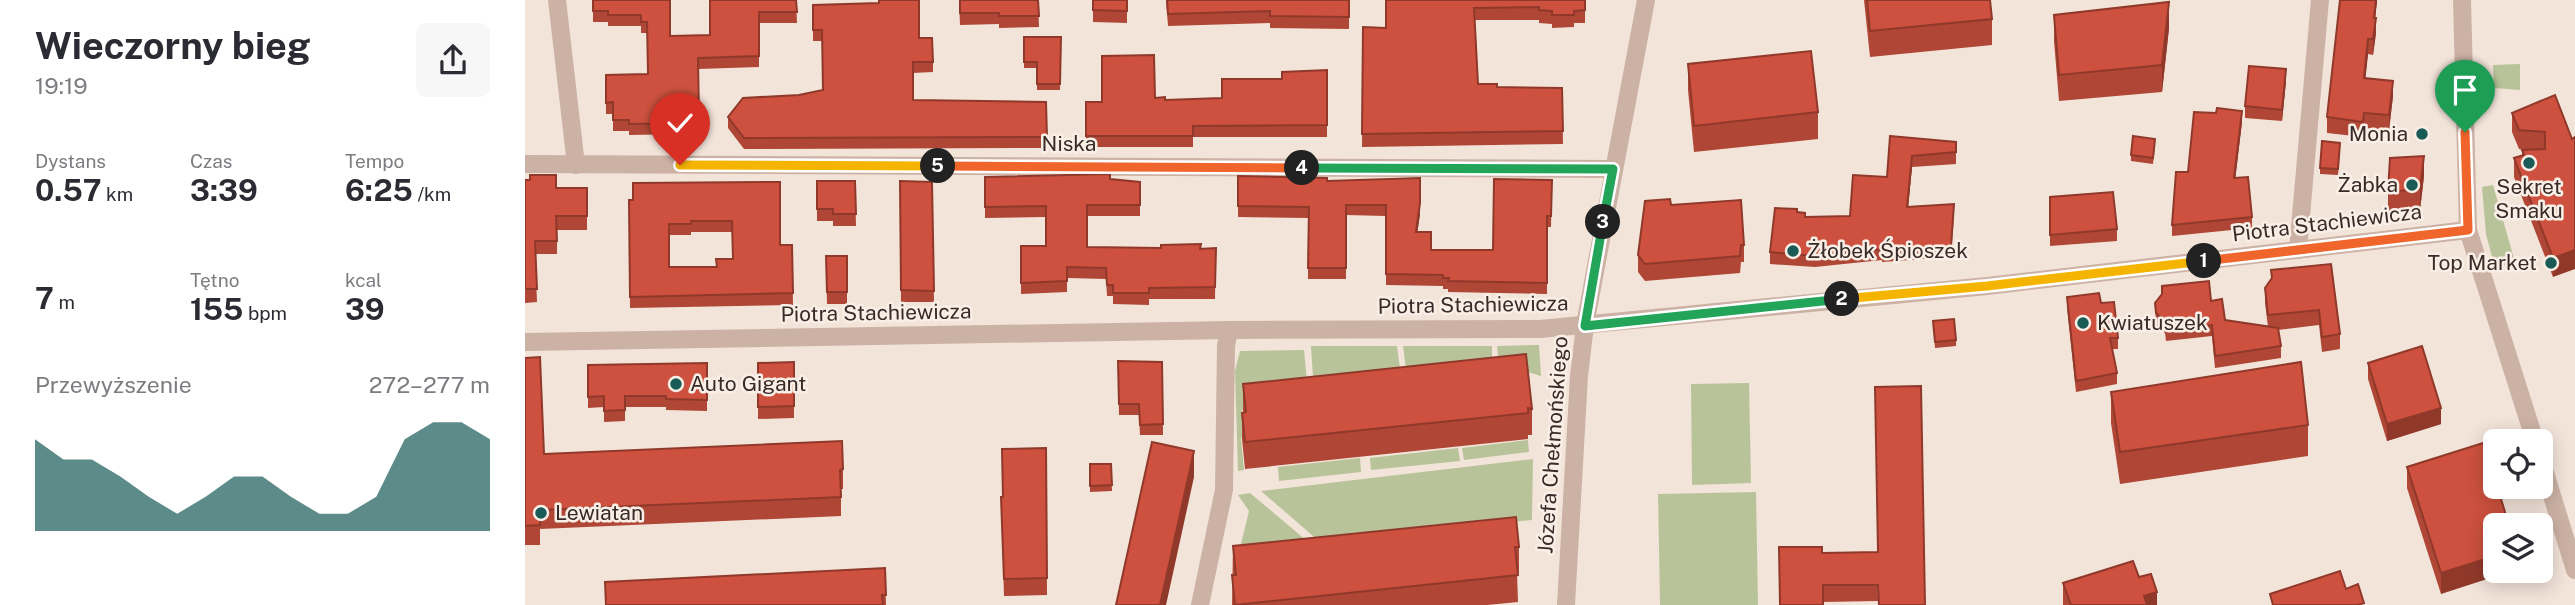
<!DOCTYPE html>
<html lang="pl">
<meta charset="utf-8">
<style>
:root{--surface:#fff;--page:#f7f7f7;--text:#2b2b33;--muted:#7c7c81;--accent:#1a5b58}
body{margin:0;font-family:"Public Sans",sans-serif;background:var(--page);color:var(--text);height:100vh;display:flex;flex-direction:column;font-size:26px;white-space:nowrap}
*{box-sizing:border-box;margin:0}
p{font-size:23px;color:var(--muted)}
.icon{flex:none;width:38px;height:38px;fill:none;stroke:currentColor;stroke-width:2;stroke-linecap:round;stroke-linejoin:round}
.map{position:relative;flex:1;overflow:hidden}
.details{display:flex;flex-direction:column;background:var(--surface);width:525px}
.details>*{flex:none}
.buttons{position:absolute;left:1958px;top:429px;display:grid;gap:14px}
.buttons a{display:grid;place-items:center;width:70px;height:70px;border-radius:10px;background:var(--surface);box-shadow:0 4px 18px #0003;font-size:35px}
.pin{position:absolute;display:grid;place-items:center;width:60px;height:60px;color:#fff;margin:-72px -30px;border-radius:50% 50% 50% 0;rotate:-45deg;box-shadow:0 0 7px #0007}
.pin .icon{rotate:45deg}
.km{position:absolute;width:35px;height:35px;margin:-18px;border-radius:50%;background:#222;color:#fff;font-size:19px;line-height:35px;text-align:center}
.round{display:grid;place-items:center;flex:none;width:74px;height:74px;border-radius:10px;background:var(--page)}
.overview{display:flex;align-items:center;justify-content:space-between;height:119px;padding:0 35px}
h1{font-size:38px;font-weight:700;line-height:52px}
.figures{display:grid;grid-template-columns:repeat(3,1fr);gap:10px;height:119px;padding:7px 35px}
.figures div{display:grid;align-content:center}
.figures b{font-size:30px;font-weight:700}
.figures small{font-size:19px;font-weight:400}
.figures p{font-size:19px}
.chart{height:196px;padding:14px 35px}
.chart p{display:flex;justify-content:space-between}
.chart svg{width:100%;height:126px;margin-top:7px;fill:var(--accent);opacity:.7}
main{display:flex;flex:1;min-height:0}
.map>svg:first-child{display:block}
.green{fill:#b9c399}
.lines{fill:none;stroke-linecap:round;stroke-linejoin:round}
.minor{stroke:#ccb2a5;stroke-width:18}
.wall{fill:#b04635;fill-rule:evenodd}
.shaded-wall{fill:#90392b}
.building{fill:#cd513e;stroke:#90392b;stroke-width:2;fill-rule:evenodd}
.split-1-casing{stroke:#fff;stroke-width:14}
.split-2-casing{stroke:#fff;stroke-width:14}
.split-3-casing{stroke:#fff;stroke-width:14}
.split-4-casing{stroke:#fff;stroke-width:14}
.split-5-casing{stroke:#fff;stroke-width:14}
.split-6-casing{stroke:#fff;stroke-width:14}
.split-1{stroke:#f0652b;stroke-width:9}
.split-2{stroke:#f5b400;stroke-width:9}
.split-3{stroke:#22a559;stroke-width:9}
.split-4{stroke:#22a559;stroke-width:9}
.split-5{stroke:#f0652b;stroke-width:9}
.split-6{stroke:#f5b400;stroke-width:9}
.poi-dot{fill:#1a5b58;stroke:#faefe6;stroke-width:2.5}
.labels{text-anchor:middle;stroke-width:5;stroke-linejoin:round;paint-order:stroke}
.poi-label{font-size:21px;fill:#372a27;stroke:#faefe6;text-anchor:start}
.street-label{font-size:21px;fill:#372a27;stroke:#faefe6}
</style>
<main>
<section class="details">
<div class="overview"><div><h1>Wieczorny bieg</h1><p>19:19</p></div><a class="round"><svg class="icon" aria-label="share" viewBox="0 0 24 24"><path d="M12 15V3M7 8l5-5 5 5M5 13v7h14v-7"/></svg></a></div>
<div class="figures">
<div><p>Dystans</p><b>0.57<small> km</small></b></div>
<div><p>Czas</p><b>3:39</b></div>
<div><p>Tempo</p><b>6:25<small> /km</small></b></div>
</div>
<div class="figures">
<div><b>7<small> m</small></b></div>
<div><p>Tętno</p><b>155<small> bpm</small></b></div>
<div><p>kcal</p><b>39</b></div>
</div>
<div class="chart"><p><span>Przewyższenie</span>272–277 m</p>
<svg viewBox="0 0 160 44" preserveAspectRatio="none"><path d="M0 44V12L10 19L20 19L30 25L40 32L50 38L60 32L70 25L80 25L90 32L100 38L110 38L120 32L130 12L140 6L150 6L160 12V44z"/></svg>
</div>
</section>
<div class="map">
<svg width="2050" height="605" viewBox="0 0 2050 605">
<rect width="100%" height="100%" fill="#f3e4da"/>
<g class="green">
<polygon points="1995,64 1995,90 1969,88 1968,65"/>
<polygon points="1968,185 1990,262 1970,268 1961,234 1957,187"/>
<polygon points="1014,345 1016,376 1003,372 975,376 972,346"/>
<polygon points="786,346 872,346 877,384 789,393"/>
<polygon points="878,346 967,346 967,358 883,384"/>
<polygon points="779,350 784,402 717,410 720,437 716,438 719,470 713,471 710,371 715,351"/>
<polygon points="1224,383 1226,483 1167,485 1166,384"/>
<polygon points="1003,440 1004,452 939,460 937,448"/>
<polygon points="933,448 935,461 846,470 845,458"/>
<polygon points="835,458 836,472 754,481 753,467"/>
<polygon points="1008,459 1007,520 795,542 736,491"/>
<polygon points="1231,492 1233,605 1135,605 1133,494"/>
<polygon points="725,493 788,546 714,552 724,511 713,495"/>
</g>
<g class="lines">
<g class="minor">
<polyline points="32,0 51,165"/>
<polyline points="1937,0 1943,230 2010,441"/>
<polyline points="0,164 1088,169"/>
<polyline points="1773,250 1795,0"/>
<polyline points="0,342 704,330 1015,329 1462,286 1943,230"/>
<polyline points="2016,460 2050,570"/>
<polyline points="675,605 699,490 701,346 704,330"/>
<polyline points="1041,605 1054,376 1060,325 1121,0"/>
</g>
</g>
<g class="wall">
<polygon points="68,0 145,0 145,36 185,35 185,0 271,0 272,23 234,23 234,67 173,69 174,130 159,130 159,134 104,135 104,131 88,131 88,114 81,114 81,75 123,74 122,33 116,33 116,26 83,26 83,22 68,22"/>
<polygon points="434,0 513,0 514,27 474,28 474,24 435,25"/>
<polygon points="568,0 602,0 602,23 568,22"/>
<polygon points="641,0 824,0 824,29 745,28 745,23 643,26"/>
<polygon points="860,0 1060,0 1060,23 1049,23 1049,27 1027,28 1027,24 1014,23 1014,20 950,20 953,84 972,87 1037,88 1038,144 837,147 838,27 861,28"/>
<polygon points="1339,0 1465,0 1467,19 1467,45 1345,57"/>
<polygon points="1815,0 1852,0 1850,18 1851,33 1848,55 1843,54 1840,78 1868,96 1864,130 1839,128 1838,137 1802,133 1802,117"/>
<polygon points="288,5 394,38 408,62 408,72 388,73 388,100 521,102 522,148 219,149 203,128 203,117 274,95 297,90 297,41 288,41"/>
<polygon points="1529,15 1644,28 1637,92 1534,101 1529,41"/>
<polygon points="499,37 536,37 535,90 512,90 512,68 499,68"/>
<polygon points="1163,64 1293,112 1293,139 1169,152 1163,90"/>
<polygon points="802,70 802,137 668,137 668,147 561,147 561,102 577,102 630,98 640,100 697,98 757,79"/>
<polygon points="1761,81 1757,121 1720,118 1720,106"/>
<polygon points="2030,95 2028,277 1989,177 1989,158 1997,155 1997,150 2004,150 1994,149 1987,132 1987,113"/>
<polygon points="1717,122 1710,178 1727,217 1727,228 1647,236 1647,225"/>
<polygon points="1365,136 1431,142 1431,164 1387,167 1383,207 1429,215 1426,257 1357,262 1357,260 1290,267 1245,264 1245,252 1272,212 1280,217 1325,216 1362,177"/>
<polygon points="1630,145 1628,164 1606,161 1606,155"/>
<polygon points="1815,149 1813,175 1795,174 1795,168"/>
<polygon points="713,176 802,181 895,178 895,214 892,232 906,250 968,250 1027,180 1026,227 1022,227 1022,294 923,292 923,289 918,289 918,286 861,285 861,216 821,215 821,279 783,279 783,218 713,217"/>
<polygon points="1899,176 1895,210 1863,212 1863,192"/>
<polygon points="460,177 585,179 615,182 615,216 562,216 562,247 691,248 690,299 624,299 624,305 588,304 588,296 582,296 581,279 542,278 542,292 496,294 496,246 521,246 521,217 460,218"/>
<polygon points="0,180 31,188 62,188 62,230 32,230 32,254 10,254 12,302 0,303"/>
<polygon points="292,181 330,181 331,226 308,226 308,221 292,221"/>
<polygon points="375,181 407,182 409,302 376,302"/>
<path d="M255,182V245H267L268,305L105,308L104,200ZM166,232H207V259L192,267H144V235H166Z"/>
<polygon points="1525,197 1592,229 1592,241 1525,246"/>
<polygon points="1146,205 1219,245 1219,262 1216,262 1215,273 1120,281 1113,272 1113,255"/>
<polygon points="322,256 322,304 302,304 301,268"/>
<polygon points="1806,264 1815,334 1815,349 1797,352 1794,325 1753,330 1756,346 1756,358 1690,368 1687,336 1641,341 1640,333 1631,325 1630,303 1637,295 1637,286 1686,301 1700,320 1743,327 1740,303 1740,288 1746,279 1746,270"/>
<polygon points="1542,297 1576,303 1593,338 1593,349 1587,349 1592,373 1592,384 1551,392 1542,308"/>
<polygon points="1408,321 1431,340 1431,346 1410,348"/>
<polygon points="0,358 19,454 318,469 318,489 316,489 316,516 15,529 15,545 0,545"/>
<polygon points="593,361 637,362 638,435 615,435 614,415 594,415"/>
<polygon points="269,362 269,418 233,419 233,363"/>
<polygon points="182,363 182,411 141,410 141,407 100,407 100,421 79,422 79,407 63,408 63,365"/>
<polygon points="1843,363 1916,424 1862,441 1843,379"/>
<polygon points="718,384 1007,409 1007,435 1003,435 1003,439 720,469 717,439 717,413 718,412"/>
<polygon points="1586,392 1783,425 1783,456 1595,484 1586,423"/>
<polygon points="521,448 522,595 479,596 476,497 478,497"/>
<polygon points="565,464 586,464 587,491 565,492"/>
<polygon points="1882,467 1984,525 1916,594 1882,488"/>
<polygon points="708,546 994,547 994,573 992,573 993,602 962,605 707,605"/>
<polygon points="1352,552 1353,601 1298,602 1297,553"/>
<polygon points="360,568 361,605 80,605 80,582"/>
<polygon points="1614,577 1632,605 1538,605 1538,583"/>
</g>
<g class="shaded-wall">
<polygon points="1851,0 1852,0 1849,33 1849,18"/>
<polygon points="1644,2 1644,28 1637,92 1637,65"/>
<polygon points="1851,18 1851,33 1848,55 1848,39"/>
<polygon points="1843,39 1843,54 1839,93 1839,78"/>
<polygon points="1761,69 1761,81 1757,121 1757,110"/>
<polygon points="1868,81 1868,96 1864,130 1864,115"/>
<polygon points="1717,111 1717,122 1709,190 1709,178"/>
<polygon points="1387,156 1387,167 1382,219 1382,207"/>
<polygon points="1899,156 1899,176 1895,210 1895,189"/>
<polygon points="895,203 895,214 891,243 891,232"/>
<polygon points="2050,250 2050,269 2028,277 2028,258"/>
<polygon points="1916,408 1916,424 1862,441 1862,424"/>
<polygon points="669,451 669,477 641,605 635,605"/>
<polygon points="1970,556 1970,570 1990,570 1916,594 1916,573"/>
<polygon points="1632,592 1632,605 1619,605 1619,596"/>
</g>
<g class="building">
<polygon points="68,0 145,0 145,36 185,35 185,0 271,0 272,12 234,12 234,56 173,58 174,119 159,119 159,123 104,124 104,120 88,120 88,102 81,103 81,75 123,74 122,22 116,22 116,15 83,15 83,11 68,11"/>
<polygon points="354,0 394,0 394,38 407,38 408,62 388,62 388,100 521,102 522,137 219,138 203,117 218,98 274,95 298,90 297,30 288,30 288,5 354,3"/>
<polygon points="435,0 513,0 514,16 474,16 474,13 435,13"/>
<polygon points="568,0 602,0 602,11 568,10"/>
<polygon points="642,0 824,0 824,17 745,16 745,11 643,14"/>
<polygon points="861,0 1060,0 1060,10 1049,11 1049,15 1027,15 1027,11 1014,10 1014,7 949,8 953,84 972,84 972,87 1037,88 1038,131 837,134 838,27 861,28"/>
<polygon points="1342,0 1465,0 1467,19 1345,31"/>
<polygon points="1815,0 1851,0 1849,18 1851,18 1848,39 1843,39 1839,78 1868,81 1864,115 1839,113 1838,122 1802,117"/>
<polygon points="1644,2 1637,65 1534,75 1529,15"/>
<polygon points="499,37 536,37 535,84 512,84 512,62 499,62"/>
<polygon points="1286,51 1293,112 1169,126 1163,64"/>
<polygon points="629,55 630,98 640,97 640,100 697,98 697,79 757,79 757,72 802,70 802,125 668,126 668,136 561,136 561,102 577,102 577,56"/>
<polygon points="1724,66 1761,69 1757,110 1720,106"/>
<polygon points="2030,95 2047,139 2050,137 2050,250 2028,258 1989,158 1999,155 1997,150 2020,149 2020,132 1994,130 1987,113"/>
<polygon points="1692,108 1717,111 1709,178 1723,177 1727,217 1647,225 1651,172 1663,172 1669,112 1691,113"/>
<polygon points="1365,136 1431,142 1431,152 1387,156 1382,207 1429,204 1426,246 1357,251 1357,249 1290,256 1245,252 1250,208 1272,209 1272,212 1280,213 1280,217 1325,216 1328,175 1362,177"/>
<polygon points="1608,136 1630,139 1628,158 1606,155"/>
<polygon points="1797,141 1815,143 1813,169 1795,168"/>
<polygon points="1899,156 1895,189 1863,192 1865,158"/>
<polygon points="585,174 585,179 615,182 615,205 562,205 562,247 636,248 636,245 676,244 675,249 691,248 690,287 624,288 624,293 588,293 588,285 582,285 581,268 542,267 542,281 496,283 496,246 521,246 521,206 460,207 460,177"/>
<polygon points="5,175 31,175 31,188 62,188 62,216 31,216 32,241 10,241 12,289 0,289 0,180 5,180"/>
<polygon points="713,176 802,178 802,181 895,178 895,203 891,232 906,232 906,250 968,250 969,179 1027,180 1026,216 1022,216 1022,283 923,281 924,278 918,278 918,275 861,274 861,205 821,205 821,268 783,268 784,207 713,206"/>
<polygon points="292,181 330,181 331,214 308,214 308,209 292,209"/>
<polygon points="375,181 407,182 409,291 376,290"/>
<path d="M255,182V245H267L268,293L105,297L104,200H108V183ZM166,221H207L208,259H191L192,267H144V224H166Z"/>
<polygon points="1588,192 1592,229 1525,235 1525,197"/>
<polygon points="1145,199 1146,205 1216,200 1219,245 1216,245 1215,256 1120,264 1113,255 1120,201"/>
<polygon points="301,256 322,256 322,292 302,292"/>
<polygon points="1806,264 1815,334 1797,337 1794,310 1743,315 1740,288 1747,278 1746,270"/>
<polygon points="1684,281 1686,301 1697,299 1700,320 1753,328 1756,346 1690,356 1687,325 1641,329 1640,322 1631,313 1630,303 1637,294 1637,286"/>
<polygon points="1574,293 1576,303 1589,302 1593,338 1585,338 1592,373 1551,381 1542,297"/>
<polygon points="1429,319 1431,340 1410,342 1408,321"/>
<polygon points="1897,346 1916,408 1862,424 1843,363"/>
<polygon points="1001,354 1007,409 1003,408 1003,413 720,442 717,413 721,412 718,384"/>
<polygon points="15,357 19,454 317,441 318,469 315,470 316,497 15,510 15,525 0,526 0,358"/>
<polygon points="593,361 637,362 638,424 615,425 614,404 594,404"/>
<polygon points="269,362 269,406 233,407 233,363"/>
<polygon points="1776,362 1783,425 1595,452 1586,392"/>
<polygon points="182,363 182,400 141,399 141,396 100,396 100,410 79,411 79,396 63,397 63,365"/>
<polygon points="1396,386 1400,605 1354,605 1353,585 1298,585 1298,605 1255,605 1254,547 1297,547 1297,553 1353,552 1350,387"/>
<polygon points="627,442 669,451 635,605 591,605"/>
<polygon points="1958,443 1970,483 1970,486 1972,486 1984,525 1970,525 1970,556 1916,573 1882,467"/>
<polygon points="521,448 522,578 479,579 476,497 478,497 477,449"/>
<polygon points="565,464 586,464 587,485 565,486"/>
<polygon points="991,517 994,547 990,547 993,575 710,605 707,575 711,575 708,546"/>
<polygon points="1608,561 1614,577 1626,574 1632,592 1619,596 1622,605 1546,605 1538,583"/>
<polygon points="360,568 361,595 357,595 358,605 81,605 80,582"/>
<polygon points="1815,571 1821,589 1833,584 1839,603 1833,605 1748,605 1745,594"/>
</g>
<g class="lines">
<g class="split-1-casing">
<polyline id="split-1" points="1679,261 1943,230 1940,132"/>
</g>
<g class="split-2-casing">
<polyline id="split-2" points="1317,299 1462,286 1679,261"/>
</g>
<g class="split-3-casing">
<polyline id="split-3" points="1078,222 1060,326 1317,299"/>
</g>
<g class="split-4-casing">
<polyline id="split-4" points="777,168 1088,169 1078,222"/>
</g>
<g class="split-5-casing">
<polyline id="split-5" points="413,166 777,168"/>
</g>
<g class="split-6-casing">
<polyline id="split-6" points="155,165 413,166"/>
</g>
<use href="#split-1" class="split-1"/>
<use href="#split-2" class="split-2"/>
<use href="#split-3" class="split-3"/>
<use href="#split-4" class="split-4"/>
<use href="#split-5" class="split-5"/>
<use href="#split-6" class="split-6"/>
</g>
<g class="poi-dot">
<circle cx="1897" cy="134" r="7"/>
<circle cx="2004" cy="163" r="7"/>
<circle cx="1887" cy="185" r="7"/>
<circle cx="1268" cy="251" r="7"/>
<circle cx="2026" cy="263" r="7"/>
<circle cx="1558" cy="323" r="7"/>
<circle cx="151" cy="384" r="7"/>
<circle cx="16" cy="513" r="7"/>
</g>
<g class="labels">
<g class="poi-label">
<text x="1883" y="141" text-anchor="end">Monia</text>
<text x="1873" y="192" text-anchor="end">Żabka</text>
<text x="2004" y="194" text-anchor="middle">Sekret<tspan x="2004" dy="24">Smaku</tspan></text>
<text x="1282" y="258">Żłobek Śpioszek</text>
<text x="2012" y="270" text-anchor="end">Top Market</text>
<text x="1572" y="330">Kwiatuszek</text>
<text x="165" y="391">Auto Gigant</text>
<text x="30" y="520">Lewiatan</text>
</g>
<g class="street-label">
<text x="544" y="151">Niska</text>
<text transform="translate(1802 223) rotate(-7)" y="7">Piotra Stachiewicza</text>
<text transform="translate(948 305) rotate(-1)" y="7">Piotra Stachiewicza</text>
<text transform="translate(351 313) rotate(-1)" y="7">Piotra Stachiewicza</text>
<text transform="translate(1028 445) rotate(-86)" y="7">Józefa Chełmońskiego</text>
</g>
</g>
</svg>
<div class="buttons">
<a><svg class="icon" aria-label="locate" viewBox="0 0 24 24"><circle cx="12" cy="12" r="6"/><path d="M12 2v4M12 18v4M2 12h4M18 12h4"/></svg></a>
<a><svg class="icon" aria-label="layers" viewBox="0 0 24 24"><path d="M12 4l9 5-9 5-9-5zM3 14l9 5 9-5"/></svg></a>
</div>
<div class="pin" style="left:1940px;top:132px;background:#1e9e55"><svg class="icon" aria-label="arrive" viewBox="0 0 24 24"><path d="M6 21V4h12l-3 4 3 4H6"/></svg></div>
<div class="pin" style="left:155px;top:165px;background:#d93025"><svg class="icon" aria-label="check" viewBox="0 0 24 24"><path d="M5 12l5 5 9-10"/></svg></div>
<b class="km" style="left:1679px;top:261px">1</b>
<b class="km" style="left:1317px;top:299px">2</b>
<b class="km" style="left:1078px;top:222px">3</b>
<b class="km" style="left:777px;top:168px">4</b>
<b class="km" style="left:413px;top:166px">5</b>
</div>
</main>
